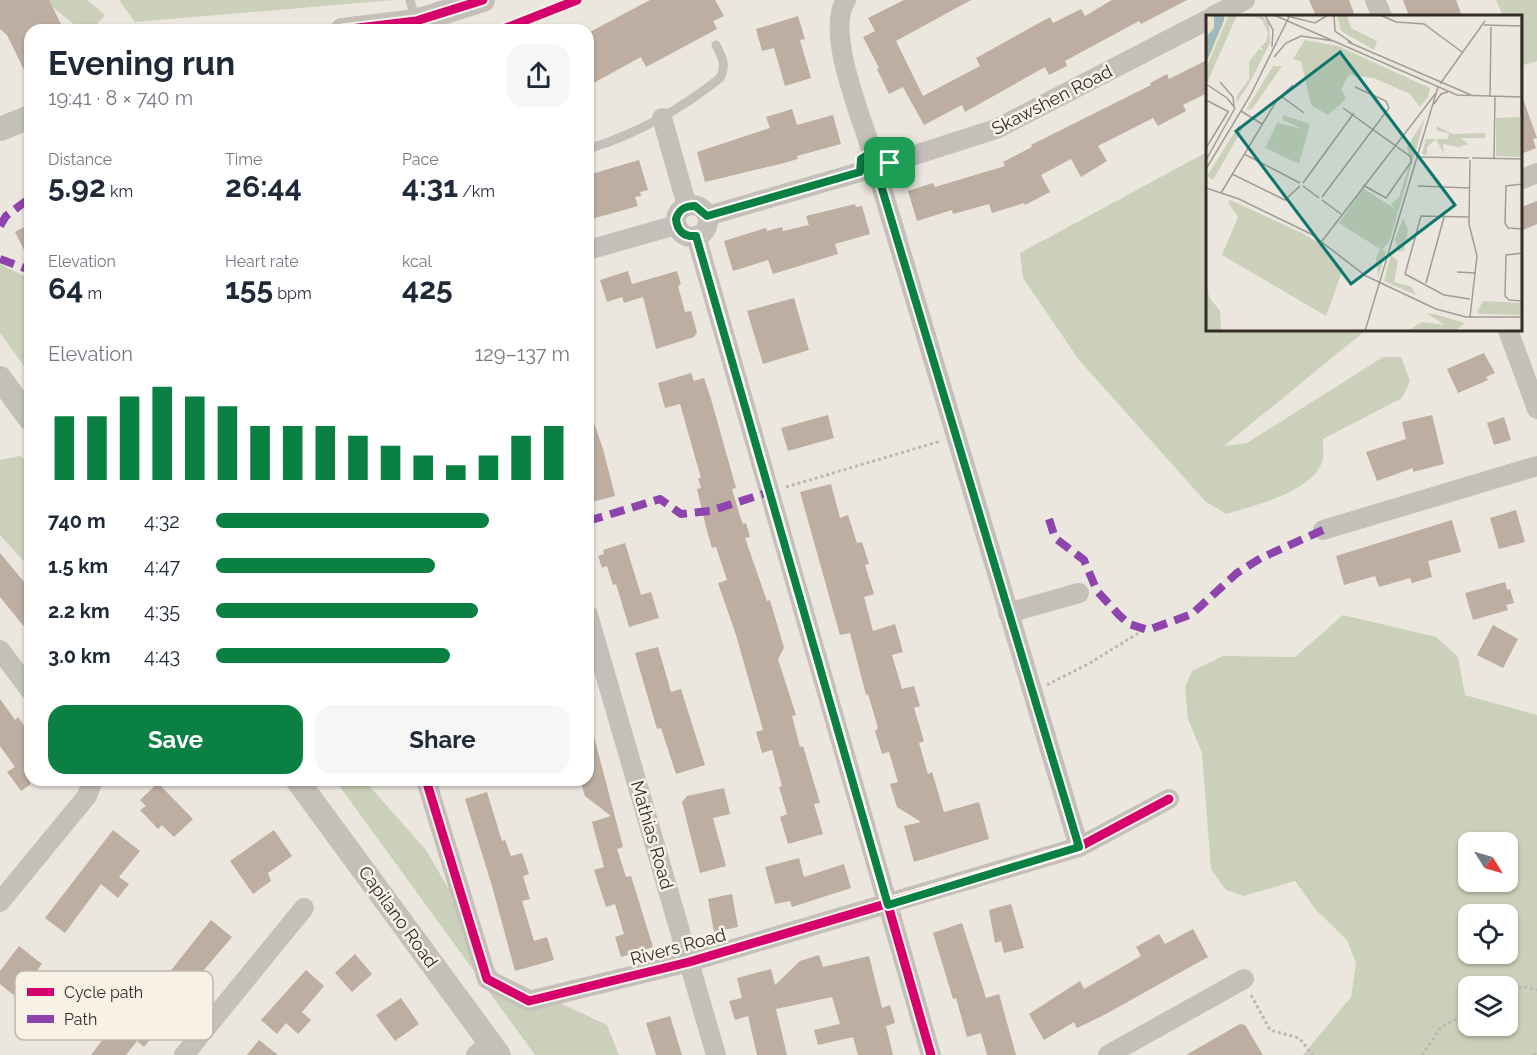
<!DOCTYPE html>
<meta charset="utf-8">
<style>
:root{--surface:#fff;--page:#f6f6f7;--text:#1f2937;--muted:#747a83;--accent:#0b8043}
body{margin:0;font-family:Raleway,sans-serif;background:var(--page);color:var(--text);height:100vh;display:flex;flex-direction:column;font-size:22px;white-space:nowrap}
*{box-sizing:border-box;margin:0}
p{font-size:20px;color:var(--muted)}
.icon{flex:none;width:33px;height:33px;fill:none;stroke:currentColor;stroke-width:2;stroke-linecap:round;stroke-linejoin:round}
.map{position:relative;flex:1;overflow:hidden}
.panel{position:absolute;left:24px;top:24px;width:570px;height:762px;display:flex;flex-direction:column;background:var(--surface);border-radius:18px;box-shadow:0 2px 4px #0004}
.panel>*{flex:none}
.needle{width:39px;rotate:127deg}
.controls{position:absolute;left:1458px;top:832px;display:grid;gap:12px}
.controls a{display:grid;place-items:center;width:60px;height:60px;border-radius:12px;background:var(--surface);box-shadow:0 2px 4px #0004;font-size:30px}
.pin{position:absolute;display:grid;place-items:center;width:51px;height:51px;color:#fff;margin:-26px;border-radius:12px;box-shadow:0 3px 9px #0006}
.round{display:grid;place-items:center;flex:none;width:63px;height:63px;border-radius:18px;background:var(--page)}
.summary{display:flex;align-items:center;justify-content:space-between;height:102px;padding:0 24px}
h1{font-size:33px;font-weight:700;line-height:45px}
.stats{display:grid;grid-template-columns:repeat(3,1fr);gap:9px;height:102px;padding:6px 24px}
.stats div{display:grid;align-content:center}
.stats b{font-size:30px;font-weight:700}
.stats small{font-size:16px;font-weight:400}
.stats p{font-size:16px}
.chart{height:168px;padding:12px 24px}
.chart p{display:flex;justify-content:space-between}
.chart svg{width:100%;height:108px;margin-top:6px;stroke:var(--accent);stroke-width:6}
.button{display:flex;gap:12px;margin-top:auto;padding:12px 24px}
.button a{flex:1;height:69px;border-radius:18px;background:var(--accent);color:#fff;font-size:24px;font-weight:700;line-height:69px;text-align:center}
.button a+a{background:var(--page);color:var(--text)}
ul{padding:0 24px;list-style:none;font-size:20px}
li{display:grid;grid-template-columns:96px 72px 1fr;align-items:center;height:45px}
li i{height:15px;border-radius:8px;background:var(--accent)}
.map>svg:first-child{display:block}
.green{fill:#cad0ba;fill-rule:evenodd}
.building{fill:#beada1}
.lines{fill:none;stroke-linecap:round;stroke-linejoin:round}
.path{stroke:#bdb7b1;stroke-width:3;stroke-dasharray:3 3;stroke-linecap:butt}
.service{stroke:#c4bfb9;stroke-width:9}
.minor{stroke:#c4bfb9;stroke-width:20}
.tertiary{stroke:#c4bfb9;stroke-width:24}
.quiet{stroke:#8e44ad;stroke-width:8;stroke-dasharray:15 8;stroke-linecap:butt}
.cycleway-casing{stroke:#f8f2e6;stroke-width:13}
.cycleway{stroke:#d6006c;stroke-width:9}
.route-casing{stroke:#fff;stroke-width:12}
.route{stroke:#0b8043;stroke-width:8}
.labels{text-anchor:middle;stroke-width:5;stroke-linejoin:round;paint-order:stroke}
.street-label{font-size:18px;fill:#342c27;stroke:#f8f2e6}
.inset-road{fill:none;stroke:#a29c95;stroke-width:1.5}
.view{fill:#0f766e;fill-opacity:0.15;stroke:#0f766e;stroke-width:3}
.inset-edge{fill:none;stroke:#342c27;stroke-width:3}
.key{fill:#f8f2e6;stroke:#bdb7ad;stroke-width:1.5}
.key-label{font-size:16px;fill:#342c27}
</style>
<div class="map">
<svg width="1537" height="1055" viewBox="0 0 1537 1055">
<rect width="100%" height="100%" fill="#ebe7df"/>
<g class="green">
<polygon points="44,0 87,0 105,15 92,30 81,30"/>
<polygon points="119,0 394,0 135,22"/>
<polygon points="1496,0 1537,0 1537,61 1524,65 1521,57 1520,16 1503,16"/>
<path d="M1207,152V330H1366L1224,446L1247,443L1383,357H1401L1410,381L1402,398L1323,439C1323,446 1324,456 1322,462C1312,492 1253,506 1226,514L1205,501L1079,360L1023,278L1020,253Z"/>
<polygon points="0,264 30,279 30,374 0,333"/>
<polygon points="20,456 30,464 30,568 0,535 0,460"/>
<path d="M1343,615L1436,637L1458,657L1465,695L1537,715V1055H1303L1351,997L1356,963L1347,940L1316,910L1295,881L1243,896L1226,890L1211,869L1202,753L1188,719L1185,687L1192,671L1223,656L1295,657ZM1468,843H1508V882H1468ZM1468,915H1508V954H1468ZM1468,987H1508V1026H1468Z"/>
<polygon points="335,780 364,780 426,850 498,974 607,1025 619,1055 535,1055"/>
</g>
<g class="building">
<polygon points="0,0 49,0 64,30 30,30 30,82 7,35 0,29"/>
<polygon points="650,0 715,0 724,16 713,21 717,29 646,67 641,57 588,86 588,33"/>
<polygon points="904,0 971,0 896,41 923,96 980,66 976,58 1050,17 1053,23 1081,9 1085,16 1112,0 1187,0 1141,24 1139,21 1065,61 1067,66 1049,75 1045,67 965,112 962,105 924,125 903,87 889,94 877,69 879,68 863,37 875,31 868,18"/>
<polygon points="1309,0 1349,0 1355,16 1316,16"/>
<polygon points="1403,0 1456,0 1462,16 1409,16"/>
<polygon points="798,16 805,39 800,40 811,78 785,86 774,48 762,51 756,29"/>
<polygon points="1207,60 1207,93 1183,105 1186,111 1158,126 1153,118 1098,146 1107,161 1081,177 1071,159 1041,175 1050,192 1025,205 1024,203 992,213 989,204 953,214 952,210 917,221 908,191 933,183 935,187 1005,166 1003,162 1032,147 1031,145 1151,85 1150,83 1167,74 1169,79"/>
<polygon points="1521,93 1537,138 1533,139 1536,148 1521,154"/>
<polygon points="792,109 797,125 833,115 841,144 797,156 798,159 780,164 705,182 697,152 770,128 766,117"/>
<polygon points="639,160 648,190 640,192 641,196 635,197 638,206 588,220 588,175"/>
<polygon points="1537,201 1537,224 1521,231 1521,207"/>
<polygon points="855,204 856,207 862,206 870,234 835,244 838,254 773,274 768,260 733,271 724,241 766,228 767,231 782,227 783,231 809,225 806,216"/>
<polygon points="30,224 30,262 15,232"/>
<polygon points="628,271 632,284 677,271 681,284 678,286 685,312 691,311 697,332 694,337 656,349 643,297 624,303 622,297 607,302 600,280"/>
<polygon points="794,298 809,350 763,364 747,311"/>
<polygon points="1484,353 1495,373 1486,377 1488,380 1458,393 1447,369"/>
<polygon points="691,373 694,381 704,378 711,399 736,488 732,489 740,516 743,524 746,523 750,537 745,538 767,601 770,600 784,648 778,659 796,715 792,716 800,747 803,746 820,803 814,804 823,834 788,844 780,817 787,814 779,787 782,786 772,750 762,753 756,732 763,730 736,635 718,583 727,580 716,547 712,548 706,527 697,489 701,488 698,478 701,478 680,404 665,408 658,383"/>
<polygon points="588,414 591,414 603,449 615,496 588,503"/>
<polygon points="828,415 834,438 788,451 781,428"/>
<polygon points="1432,415 1444,464 1413,472 1413,468 1377,481 1366,452 1406,439 1402,422"/>
<polygon points="1504,417 1511,440 1494,445 1487,423"/>
<polygon points="831,484 840,518 848,515 857,543 862,542 869,564 865,565 874,594 864,597 873,631 895,624 903,652 892,655 902,689 914,686 920,706 914,708 924,741 919,743 928,774 932,772 944,812 979,802 989,839 914,862 904,826 921,822 897,807 890,784 898,782 889,752 882,754 875,731 878,728 868,694 866,695 850,633 840,635 800,492"/>
<polygon points="1516,510 1525,542 1499,549 1490,518"/>
<polygon points="1452,520 1461,552 1428,561 1432,577 1412,583 1410,578 1379,587 1375,576 1344,585 1336,556"/>
<polygon points="625,543 641,595 651,592 659,618 629,627 616,584 613,585 607,566 602,568 598,556 604,554 603,550"/>
<polygon points="0,553 30,589 30,634 0,597"/>
<polygon points="1505,582 1507,590 1510,589 1514,603 1506,605 1508,610 1473,620 1465,593"/>
<polygon points="1493,625 1518,639 1503,668 1477,655"/>
<polygon points="658,647 671,692 681,689 705,765 676,774 661,728 657,729 635,653"/>
<polygon points="0,699 15,720 18,717 30,734 30,785 21,791 7,772 15,767 0,746"/>
<polygon points="593,733 623,847 617,849 626,877 631,876 653,947 621,957 615,937 624,934 615,904 606,907 594,870 604,867 592,822 611,816 585,796 580,780 588,780 588,734"/>
<polygon points="158,783 193,819 174,837 162,825 158,829 140,810 146,806 140,800"/>
<polygon points="724,788 730,814 713,818 726,866 700,873 682,802 687,796"/>
<polygon points="487,792 502,841 505,840 511,856 522,853 529,874 523,876 530,899 522,901 534,941 547,937 554,960 515,971 492,886 465,799"/>
<polygon points="113,830 140,851 119,877 129,884 118,898 101,884 65,933 45,918"/>
<polygon points="274,830 292,856 268,873 271,881 253,894 230,861"/>
<polygon points="799,858 804,877 844,864 851,888 792,907 790,901 775,904 765,867"/>
<polygon points="732,894 738,927 714,932 708,899"/>
<polygon points="1011,904 1024,948 1004,953 1001,941 995,943 989,910"/>
<polygon points="211,920 232,937 192,984 195,986 171,1016 149,998"/>
<polygon points="962,923 986,998 999,994 1016,1055 987,1055 981,1033 967,1037 956,998 953,999 933,933"/>
<polygon points="1193,929 1208,957 1104,1015 1077,1028 1074,1022 1044,1040 1029,1014 1080,981 1084,989 1141,956 1136,947 1159,934 1165,944"/>
<polygon points="19,946 42,964 16,997 0,984 0,971"/>
<polygon points="355,954 372,974 352,992 335,973"/>
<polygon points="819,955 823,967 869,956 882,1008 890,1005 895,1023 886,1026 893,1055 858,1055 853,1037 818,1045 814,1030 840,1024 832,997 776,1009 787,1055 757,1055 748,1016 735,1020 729,1001 742,998 737,978 771,969 775,985 800,961"/>
<polygon points="306,970 324,986 302,1012 311,1020 298,1034 286,1023 277,1034 261,1020"/>
<polygon points="401,998 419,1024 395,1041 376,1015"/>
<polygon points="124,1012 154,1035 144,1047 137,1041 126,1055 91,1055"/>
<polygon points="670,1016 682,1055 656,1055 646,1023"/>
<polygon points="1240,1024 1245,1025 1263,1055 1186,1055"/>
<polygon points="259,1040 278,1055 247,1055"/>
</g>
<g class="lines">
<g class="path">
<polyline points="786,487 941,441"/>
<polyline points="1047,685 1090,663 1145,629"/>
<polyline points="1508,993 1523,986 1537,990"/>
<polyline points="1251,995 1270,1030 1299,1038 1313,1055"/>
<polyline points="1422,1055 1441,1027 1468,1013"/>
<polyline points="1533,1055 1537,1053"/>
</g>
<g class="service">
<polyline points="410,0 416,21"/>
<path d="M588,149C637,134 680,110 720,78C727,65 722,57 716,45"/>
</g>
<g class="minor">
<path d="M846,0C825,32 861,115 872,152"/>
<polyline points="1375,0 1382,16"/>
<polyline points="1213,16 1245,0"/>
<polyline points="662,118 687,206"/>
<polyline points="890,163 996,129 1207,20"/>
<polyline points="1520,180 1537,173"/>
<polyline points="880,182 1079,847"/>
<circle cx="692" cy="221" r="16"/>
<polyline points="707,216 860,172"/>
<polyline points="696,236 931,1055"/>
<polyline points="588,250 676,225"/>
<polyline points="1508,330 1537,409"/>
<polyline points="1323,530 1537,466"/>
<polyline points="1008,613 1079,593"/>
<polyline points="588,615 716,1055"/>
<polyline points="0,650 30,690"/>
<polyline points="426,780 487,979 529,1001 689,962 1079,847 1169,799"/>
<polyline points="0,902 87,796 93,780"/>
<polyline points="184,1055 304,908"/>
<polyline points="476,1055 490,1043"/>
<polyline points="1108,1055 1244,979"/>
</g>
<g class="tertiary">
<polyline points="342,30 416,21 483,0"/>
<polyline points="0,129 30,117"/>
<polyline points="0,378 30,419"/>
<polyline points="297,780 499,1055"/>
</g>
<g class="quiet">
<polyline points="0,226 6,216 30,198"/>
<polyline points="0,259 30,270"/>
<polyline points="1049,519 1055,538 1084,560 1097,591 1119,615 1129,624 1148,630 1192,614 1237,573 1261,558 1323,530"/>
<polyline points="588,521 660,499 681,514 710,511 769,492"/>
</g>
<g class="cycleway-casing">
<g id="cycleway">
<polyline points="342,30 416,21 483,0"/>
<polyline points="501,30 577,0"/>
<polyline points="696,236 931,1055"/>
<polyline points="426,780 487,979 529,1001 689,962 1079,847 1169,799"/>
</g>
</g>
<use href="#cycleway" class="cycleway"/>
</g>
<g class="lines">
<g class="route-casing">
<path id="route" d="M872,152H880L890,163L889,174L880,182L1079,847L888,905L696,236C684,237 677,231 676,219C679,209 685,206 695,206L707,216L860,172L861,159Z"/>
</g>
<use href="#route" class="route"/>
</g>
<g class="labels">
<g class="street-label">
<text transform="translate(1052 100) rotate(-27)" y="6">Skawshen Road</text>
<text transform="translate(652 835) rotate(74)" y="6">Mathias Road</text>
<text transform="translate(398 917) rotate(54)" y="6">Capilano Road</text>
<text transform="translate(678 947) rotate(-15)" y="6">Rivers Road</text>
</g>
</g>
<g transform="translate(1206 15)">
<rect width="316" height="316" fill="#ebe7df"/>
<path d="M23,0H31L1,68L0,53ZM45,0H55L63,8L64,28L43,69L31,87L30,82L43,64V47L53,34L58,35L54,32L60,27L62,17L56,5ZM131,0H141L145,13L171,26L168,35L135,16ZM99,25L132,31L224,73L222,82L214,92L204,79L168,63L143,60L135,74L140,84L122,100L105,90L95,46L87,44ZM67,51H76L46,94L40,95ZM77,100L104,109L93,149L59,133L71,108L96,114L77,105ZM316,102V142L290,141V103ZM219,103L184,225L176,235L180,237L172,263L170,243L174,234L133,208L157,173L189,194L185,189L193,182L204,147L201,132ZM33,110L37,113L7,165L1,161ZM230,111L247,119L279,118V123H255L262,129L253,132L237,129L238,139L230,124L221,132V140L216,139L220,124H242L243,118L231,116ZM24,185L98,219L116,230L137,254L120,301L16,240L32,202L22,188ZM197,203L202,214L198,236H192L189,224ZM185,240L192,246L188,267L206,272L210,280L178,266ZM0,268L3,282L14,296L15,316H0ZM277,286L316,288V300L274,299L271,297ZM220,298L232,300L259,308L249,316H201L216,307L239,310Z" fill="#cad0ba"/>
<path d="M5,0H23L0,53V13Z" fill="#ebe1c6"/>
<path d="M8,0H18V5L0,48V22L8,13Z" fill="#9cb9bb"/>
<path class="inset-road" d="M59,0L67,15L66,32M68,0L251,80L317,82M128,0L129,16L146,28M174,0L190,7L218,9L256,37M315,0V101M81,1L109,8L122,0M278,10L316,11M142,27L265,80M68,42L80,28L95,21L128,26M14,67L27,82L28,91M0,69L21,83L29,93M234,69L279,6M75,81L98,98M284,82L285,12M0,85L23,97M228,89L235,79L242,77M137,93L205,142V147L180,183L157,170M35,96L56,109M0,133L22,97M38,139L94,168M212,142L263,143M266,143L317,144M288,143L289,82M0,145L29,93M0,154L44,81L84,0M26,159L79,185L94,171M97,168L148,98M317,169L300,171L299,208L302,213L317,214M97,171L113,183M212,171L264,173M0,173L33,184L105,219L160,261L230,294L260,302H317M15,178L71,85L87,70M116,182L183,93L180,86L149,72M116,185L135,199M263,202L215,201L199,259L238,280L264,284M116,226L230,78M317,238L300,240L299,281L303,285L317,286M251,257L270,258M220,268L238,202M264,302L271,241L263,209L264,145M159,316L232,72"/>
<path class="view" d="M134,37L249,190L145,269L30,116Z"/>
<rect width="316" height="316" class="inset-edge"/>
</g>
<rect x="15" y="971" width="198" height="69" rx="9" class="key"/>
<rect x="27" y="988" width="27" height="8" fill="#d6006c"/>
<rect x="27" y="1015" width="27" height="8" fill="#8e44ad"/>
<g class="key-label">
<text x="64" y="998">Cycle path</text>
<text x="64" y="1025">Path</text>
</g>
</svg>
<div class="controls">
<a><svg class="needle" viewBox="-14 -14 28 28"><path d="M0-13l5 13h-10z" fill="#e53935"/><path d="M0 13l5-13h-10z" fill="#747a83"/></svg></a>
<a><svg class="icon" aria-label="locate" viewBox="0 0 24 24"><circle cx="12" cy="12" r="6"/><path d="M12 2v4M12 18v4M2 12h4M18 12h4"/></svg></a>
<a><svg class="icon" aria-label="layers" viewBox="0 0 24 24"><path d="M12 4l9 5-9 5-9-5zM3 14l9 5 9-5"/></svg></a>
</div>
<div class="pin" style="left:890px;top:163px;background:#1e9e55"><svg class="icon" aria-label="arrive" viewBox="0 0 24 24"><path d="M6 21V4h12l-3 4 3 4H6"/></svg></div>
<section class="panel">
<div class="summary"><div><h1>Evening run</h1><p>19:41 · 8 × 740 m</p></div><a class="round"><svg class="icon" aria-label="share" viewBox="0 0 24 24"><path d="M12 15V3M7 8l5-5 5 5M5 13v7h14v-7"/></svg></a></div>
<div class="stats">
<div><p>Distance</p><b>5.92<small> km</small></b></div>
<div><p>Time</p><b>26:44</b></div>
<div><p>Pace</p><b>4:31<small> /km</small></b></div>
</div>
<div class="stats">
<div><p>Elevation</p><b>64<small> m</small></b></div>
<div><p>Heart rate</p><b>155<small> bpm</small></b></div>
<div><p>kcal</p><b>425</b></div>
</div>
<div class="chart"><p><span>Elevation</span>129–137 m</p>
<svg viewBox="0 0 160 44" preserveAspectRatio="none"><path d="M5 44V18M15 44V18M25 44V10M35 44V6M45 44V10M55 44V14M65 44V22M75 44V22M85 44V22M95 44V26M105 44V30M115 44V34M125 44V38M135 44V34M145 44V26M155 44V22"/></svg>
</div>
<ul>
<li><b>740 m</b>4:32<i style="width:77%"></i></li>
<li><b>1.5 km</b>4:47<i style="width:62%"></i></li>
<li><b>2.2 km</b>4:35<i style="width:74%"></i></li>
<li><b>3.0 km</b>4:43<i style="width:66%"></i></li>
</ul>
<div class="button"><a>Save</a><a>Share</a></div>
</section>
</div>
